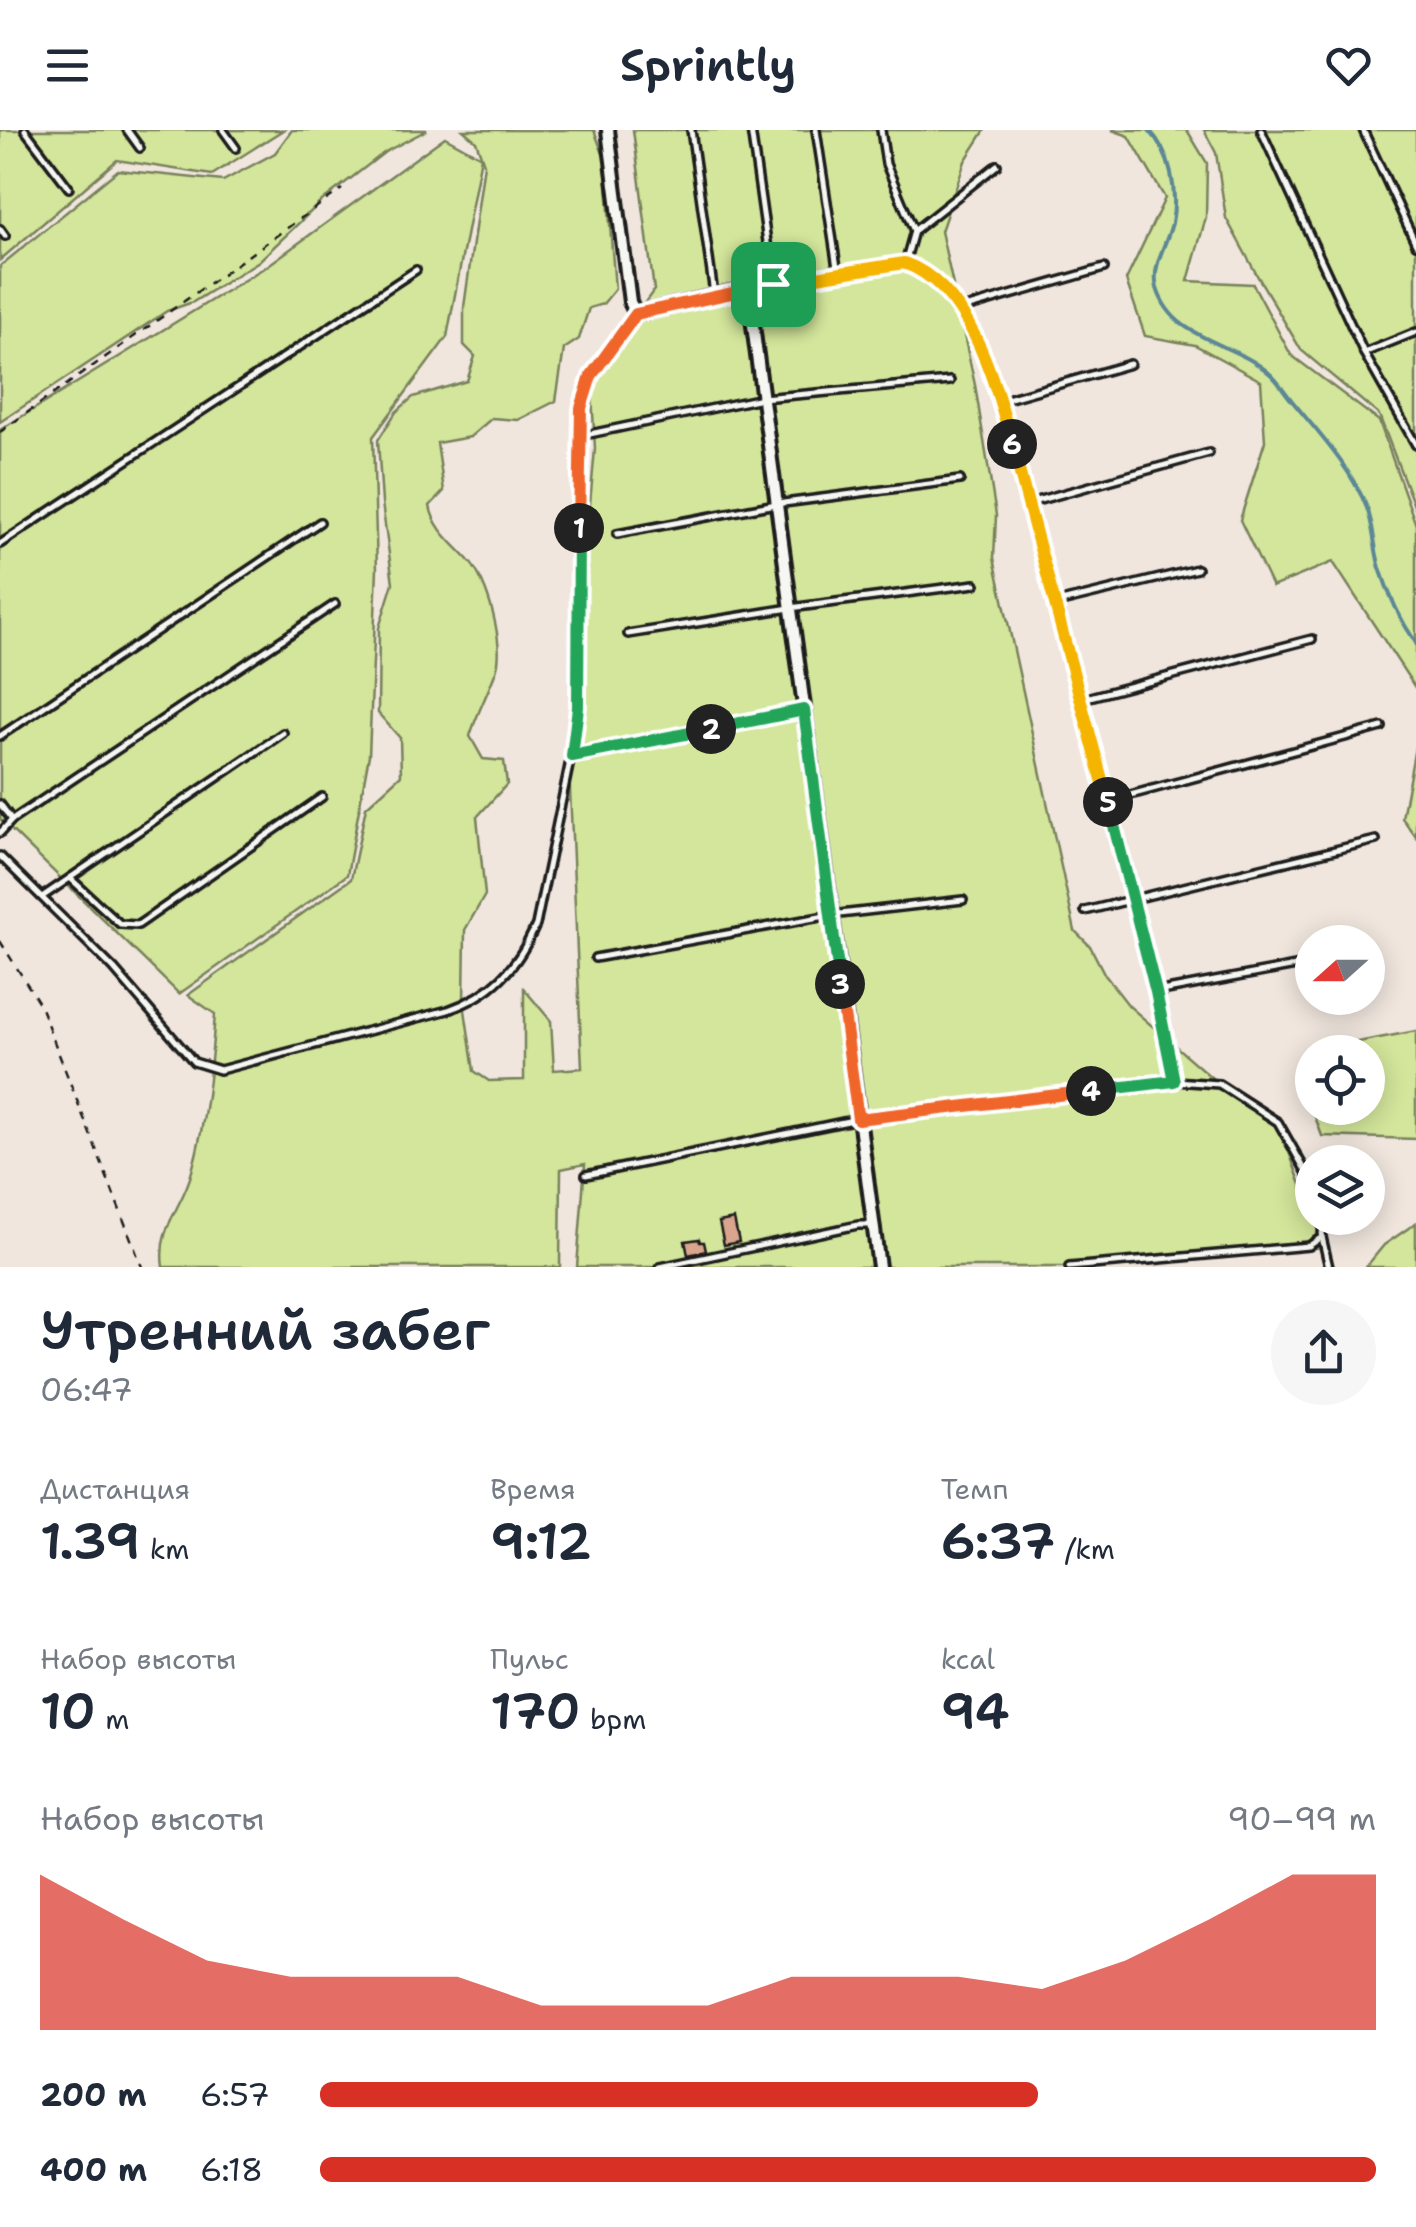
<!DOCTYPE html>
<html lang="ru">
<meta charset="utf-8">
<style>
:root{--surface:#fff;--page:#f6f6f7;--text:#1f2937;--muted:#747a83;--accent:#d93025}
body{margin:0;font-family:"Shantell Sans",sans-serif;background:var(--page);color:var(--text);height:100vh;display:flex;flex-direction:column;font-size:38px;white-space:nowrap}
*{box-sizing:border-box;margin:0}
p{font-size:32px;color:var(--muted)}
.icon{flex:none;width:55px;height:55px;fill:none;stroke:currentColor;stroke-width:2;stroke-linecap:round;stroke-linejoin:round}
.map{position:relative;height:1137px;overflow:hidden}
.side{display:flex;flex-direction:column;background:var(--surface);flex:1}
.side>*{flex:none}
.needle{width:65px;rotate:249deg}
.controls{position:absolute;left:1295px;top:795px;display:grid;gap:20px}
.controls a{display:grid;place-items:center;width:90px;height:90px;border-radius:50%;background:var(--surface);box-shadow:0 5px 25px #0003;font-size:50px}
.pin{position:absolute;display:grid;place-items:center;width:85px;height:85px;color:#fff;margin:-42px;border-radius:20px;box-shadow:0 5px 15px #0006}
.km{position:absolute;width:50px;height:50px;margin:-25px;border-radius:50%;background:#222;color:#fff;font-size:28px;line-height:50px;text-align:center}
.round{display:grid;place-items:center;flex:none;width:105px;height:105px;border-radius:52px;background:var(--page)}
.headline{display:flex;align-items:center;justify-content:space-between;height:170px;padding:0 40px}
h1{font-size:55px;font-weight:600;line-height:75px}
.stats{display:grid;grid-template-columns:repeat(3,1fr);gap:15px;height:170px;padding:10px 40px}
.stats div{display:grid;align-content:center}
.stats b{font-size:50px;font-weight:600}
.stats small{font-size:28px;font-weight:400}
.stats p{font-size:28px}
.chart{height:280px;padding:20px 40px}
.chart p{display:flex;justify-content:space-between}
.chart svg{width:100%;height:180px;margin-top:10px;fill:var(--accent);opacity:.7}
ul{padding:0 40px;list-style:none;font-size:32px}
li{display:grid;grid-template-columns:160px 120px 1fr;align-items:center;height:75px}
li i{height:25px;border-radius:12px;background:var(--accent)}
header{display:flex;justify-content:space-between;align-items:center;height:130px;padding:0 40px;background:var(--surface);font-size:45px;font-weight:600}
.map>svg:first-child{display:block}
.green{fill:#d3e69b;stroke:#78815c;stroke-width:2.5}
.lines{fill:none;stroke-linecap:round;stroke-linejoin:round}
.stream{stroke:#5b8795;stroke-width:4}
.building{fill:#d9a58d;stroke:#1c1c1c;stroke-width:2.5}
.service-casing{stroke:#1c1c1c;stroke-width:12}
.minor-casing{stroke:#1c1c1c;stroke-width:18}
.path{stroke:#1c1c1c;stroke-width:2.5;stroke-dasharray:8 8;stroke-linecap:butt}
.service{stroke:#f6f6f2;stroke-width:5}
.minor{stroke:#f6f6f2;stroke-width:10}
.split-1-casing{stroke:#fff;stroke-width:20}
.split-2-casing{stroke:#fff;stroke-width:20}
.split-3-casing{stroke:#fff;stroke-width:20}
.split-4-casing{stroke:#fff;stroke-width:20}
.split-5-casing{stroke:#fff;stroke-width:20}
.split-6-casing{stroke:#fff;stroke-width:20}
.split-7-casing{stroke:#fff;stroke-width:20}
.split-1{stroke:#f0652b;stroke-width:12}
.split-2{stroke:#22a559;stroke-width:12}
.split-3{stroke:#22a559;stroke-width:12}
.split-4{stroke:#f0652b;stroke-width:12}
.split-5{stroke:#22a559;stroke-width:12}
.split-6{stroke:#f5b400;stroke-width:12}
.split-7{stroke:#f5b400;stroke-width:12}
</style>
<header><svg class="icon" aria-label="menu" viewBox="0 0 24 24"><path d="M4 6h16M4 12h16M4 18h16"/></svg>Sprintly<svg class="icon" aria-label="heart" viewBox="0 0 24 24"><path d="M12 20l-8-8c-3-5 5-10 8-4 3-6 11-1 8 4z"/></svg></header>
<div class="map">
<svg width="1416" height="1137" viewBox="0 0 1416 1137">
<rect width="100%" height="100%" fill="#f0e6de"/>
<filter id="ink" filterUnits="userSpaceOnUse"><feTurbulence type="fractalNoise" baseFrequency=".01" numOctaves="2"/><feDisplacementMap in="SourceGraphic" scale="20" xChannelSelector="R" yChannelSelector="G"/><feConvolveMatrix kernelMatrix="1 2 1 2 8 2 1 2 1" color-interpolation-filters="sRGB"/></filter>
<g filter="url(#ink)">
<g class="green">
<polygon points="0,0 283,0 212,45 117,30 0,130"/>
<polygon points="292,0 427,0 385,22 323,70 259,131 193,172 167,181 0,292 0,136 118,40 223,51 275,23"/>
<path d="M463,0H594L605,29L615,159L603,174L589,178L579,209L564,219L556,271L518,290L492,288L470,307L437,313L444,361L430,376C434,399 454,414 469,431C488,451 505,515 496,541C488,563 477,583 470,606L483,629L504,631L507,654L477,687L485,765L465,800L464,873L474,941L489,951L524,950V859L551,891L554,940L582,938L568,613L595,319L591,246L654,160L633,0H985L965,31L941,101L975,255L996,385L994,428L1075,801L1090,816L1105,845L1129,876L1219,954L1278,992L1324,1117L1120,1137H577L585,1034L561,1039L560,1137H163C157,1096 183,1078 192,1041C206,990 211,937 215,884L188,865L351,749L366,677L401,645L400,608L378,583L379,498L393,453L382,373L378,310L396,282L413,267L467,251L475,226L464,215V177L484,34L476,11Z"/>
<polygon points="1112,0 1187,0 1207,33 1206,87 1188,151 1253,154 1291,225 1379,291 1416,395 1416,559 1333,432 1272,457 1240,390 1265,311 1261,251 1195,215 1145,206 1126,150 1165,68 1129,6"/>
<polygon points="1204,0 1416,0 1416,381 1379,285 1301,220 1258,147 1226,88 1216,23"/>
<polygon points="445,7 481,27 447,207 373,307 377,439 369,625 347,745 179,864 0,689 0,300 267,136"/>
<polygon points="1416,612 1416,707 1402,688"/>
<polygon points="1416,901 1416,1009 1322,1006 1304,956 1312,946 1312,978 1368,978 1368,922 1332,922 1337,916"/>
<polygon points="1416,1093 1416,1137 1366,1137 1384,1115"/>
</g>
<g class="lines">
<path class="stream" d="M1149,0C1171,23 1178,62 1172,93C1167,114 1151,136 1157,158C1173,211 1233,211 1269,243C1278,250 1285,263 1293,272C1320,305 1351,338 1367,378C1374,397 1374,418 1380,438C1388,463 1401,491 1416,513"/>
</g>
<g class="building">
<polygon points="734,1089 739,1112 724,1115 719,1092"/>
<polygon points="699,1109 700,1112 704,1112 706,1121 688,1125 685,1111"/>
</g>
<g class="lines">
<g class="service-casing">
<g id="service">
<polyline points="25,0 69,58"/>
<polyline points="127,0 140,18"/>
<polyline points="223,0 236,18"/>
<polyline points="691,0 714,164"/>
<polyline points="751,0 773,154"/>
<polyline points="816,0 838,144"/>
<polyline points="881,0 886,34 914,101"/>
<polyline points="1261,0 1364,223 1416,315"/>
<polyline points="1363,0 1416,114"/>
<polyline points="0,99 5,106"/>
<polyline points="905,133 914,101 997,35"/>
<polyline points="748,158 905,133 925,141 962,179 1000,271 1057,473 1156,862 1174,951"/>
<polyline points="962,179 1104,138"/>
<polyline points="1364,223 1416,202"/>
<polyline points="1000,271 1130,234"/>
<polyline points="580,306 762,268 950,251"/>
<polyline points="1029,373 1209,323"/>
<polyline points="617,404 776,374 960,350"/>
<polyline points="0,414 416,140"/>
<polyline points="1057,473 1197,439"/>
<polyline points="628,504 790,478 975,454"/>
<polyline points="1082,569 1312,509"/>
<polyline points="0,606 320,392"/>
<polyline points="571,626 804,580"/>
<polyline points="1108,671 1382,597"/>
<polyline points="0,674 12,690"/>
<polyline points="0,703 12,690 335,474"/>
<path d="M0,726L114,839L194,932L220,940L448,880C492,865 517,838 536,795L571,626L578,577L581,278L591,246L634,186"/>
<polyline points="70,748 120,794 138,795 322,667"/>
<polyline points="42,767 283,603"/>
<polyline points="1085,781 1376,710"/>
<polyline points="595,828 831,785 963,770"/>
<polyline points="1156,862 1312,833"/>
<polyline points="586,1045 858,989 1174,951 1219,954 1278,992 1312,1052"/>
<polyline points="1322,1107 1329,1137"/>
<polyline points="660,1137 858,1095 873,1095"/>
<polyline points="1069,1137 1309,1116 1322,1107 1323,1088"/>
</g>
</g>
<g class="minor-casing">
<polyline id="minor" points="608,0 630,172 636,184 748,158 879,1137"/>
</g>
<g class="path">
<polyline points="0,302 342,59"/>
<polyline points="0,811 39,873 142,1137"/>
</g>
<use href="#service" class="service"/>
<use href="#minor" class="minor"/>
</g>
</g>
<g class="lines" filter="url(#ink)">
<g class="split-1-casing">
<polyline id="split-1" points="579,398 581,278 591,246 636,184 773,154"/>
</g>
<g class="split-2-casing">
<polyline id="split-2" points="579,398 578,577 572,626 711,599"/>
</g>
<g class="split-3-casing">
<polyline id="split-3" points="711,599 804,580 840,854"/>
</g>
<g class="split-4-casing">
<polyline id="split-4" points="840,854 858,989 1091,961"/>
</g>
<g class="split-5-casing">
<polyline id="split-5" points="1091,961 1174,951 1156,862 1108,672"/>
</g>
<g class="split-6-casing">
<polyline id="split-6" points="1012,314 1108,672"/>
</g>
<g class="split-7-casing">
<path id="split-7" d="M773,154L904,133C970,156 995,253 1012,314"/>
</g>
<use href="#split-1" class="split-1"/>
<use href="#split-2" class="split-2"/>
<use href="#split-3" class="split-3"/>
<use href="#split-4" class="split-4"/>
<use href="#split-5" class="split-5"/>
<use href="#split-6" class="split-6"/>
<use href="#split-7" class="split-7"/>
</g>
</svg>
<div class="controls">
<a><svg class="needle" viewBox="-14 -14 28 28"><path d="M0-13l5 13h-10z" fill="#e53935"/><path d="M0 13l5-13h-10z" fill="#747a83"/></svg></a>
<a><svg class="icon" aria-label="locate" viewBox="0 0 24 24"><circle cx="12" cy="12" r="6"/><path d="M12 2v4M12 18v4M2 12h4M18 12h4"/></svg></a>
<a><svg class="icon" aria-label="layers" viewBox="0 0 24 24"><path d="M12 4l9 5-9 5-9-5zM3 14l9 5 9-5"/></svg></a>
</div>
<div class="pin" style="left:773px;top:154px;background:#1e9e55"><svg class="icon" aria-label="arrive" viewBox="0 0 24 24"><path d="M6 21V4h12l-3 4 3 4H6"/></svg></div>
<b class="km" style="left:579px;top:398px">1</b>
<b class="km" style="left:711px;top:599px">2</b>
<b class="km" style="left:840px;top:854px">3</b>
<b class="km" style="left:1091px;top:961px">4</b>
<b class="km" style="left:1108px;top:672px">5</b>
<b class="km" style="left:1012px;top:314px">6</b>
</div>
<section class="side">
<div class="headline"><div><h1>Утренний забег</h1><p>06:47</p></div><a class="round"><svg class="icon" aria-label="share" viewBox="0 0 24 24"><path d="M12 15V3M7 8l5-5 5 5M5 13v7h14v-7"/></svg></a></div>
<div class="stats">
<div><p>Дистанция</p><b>1.39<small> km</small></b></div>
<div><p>Время</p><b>9:12</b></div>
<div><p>Темп</p><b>6:37<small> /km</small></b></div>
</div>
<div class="stats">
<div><p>Набор высоты</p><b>10<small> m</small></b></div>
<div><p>Пульс</p><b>170<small> bpm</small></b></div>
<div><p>kcal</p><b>94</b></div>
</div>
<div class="chart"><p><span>Набор высоты</span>90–99 m</p>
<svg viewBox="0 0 160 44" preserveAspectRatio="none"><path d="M0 44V6L10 17L20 27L30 31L40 31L50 31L60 38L70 38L80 38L90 31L100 31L110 31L120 34L130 27L140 17L150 6L160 6V44z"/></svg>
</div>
<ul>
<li><b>200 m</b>6:57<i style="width:68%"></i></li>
<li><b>400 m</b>6:18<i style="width:100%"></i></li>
</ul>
</section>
